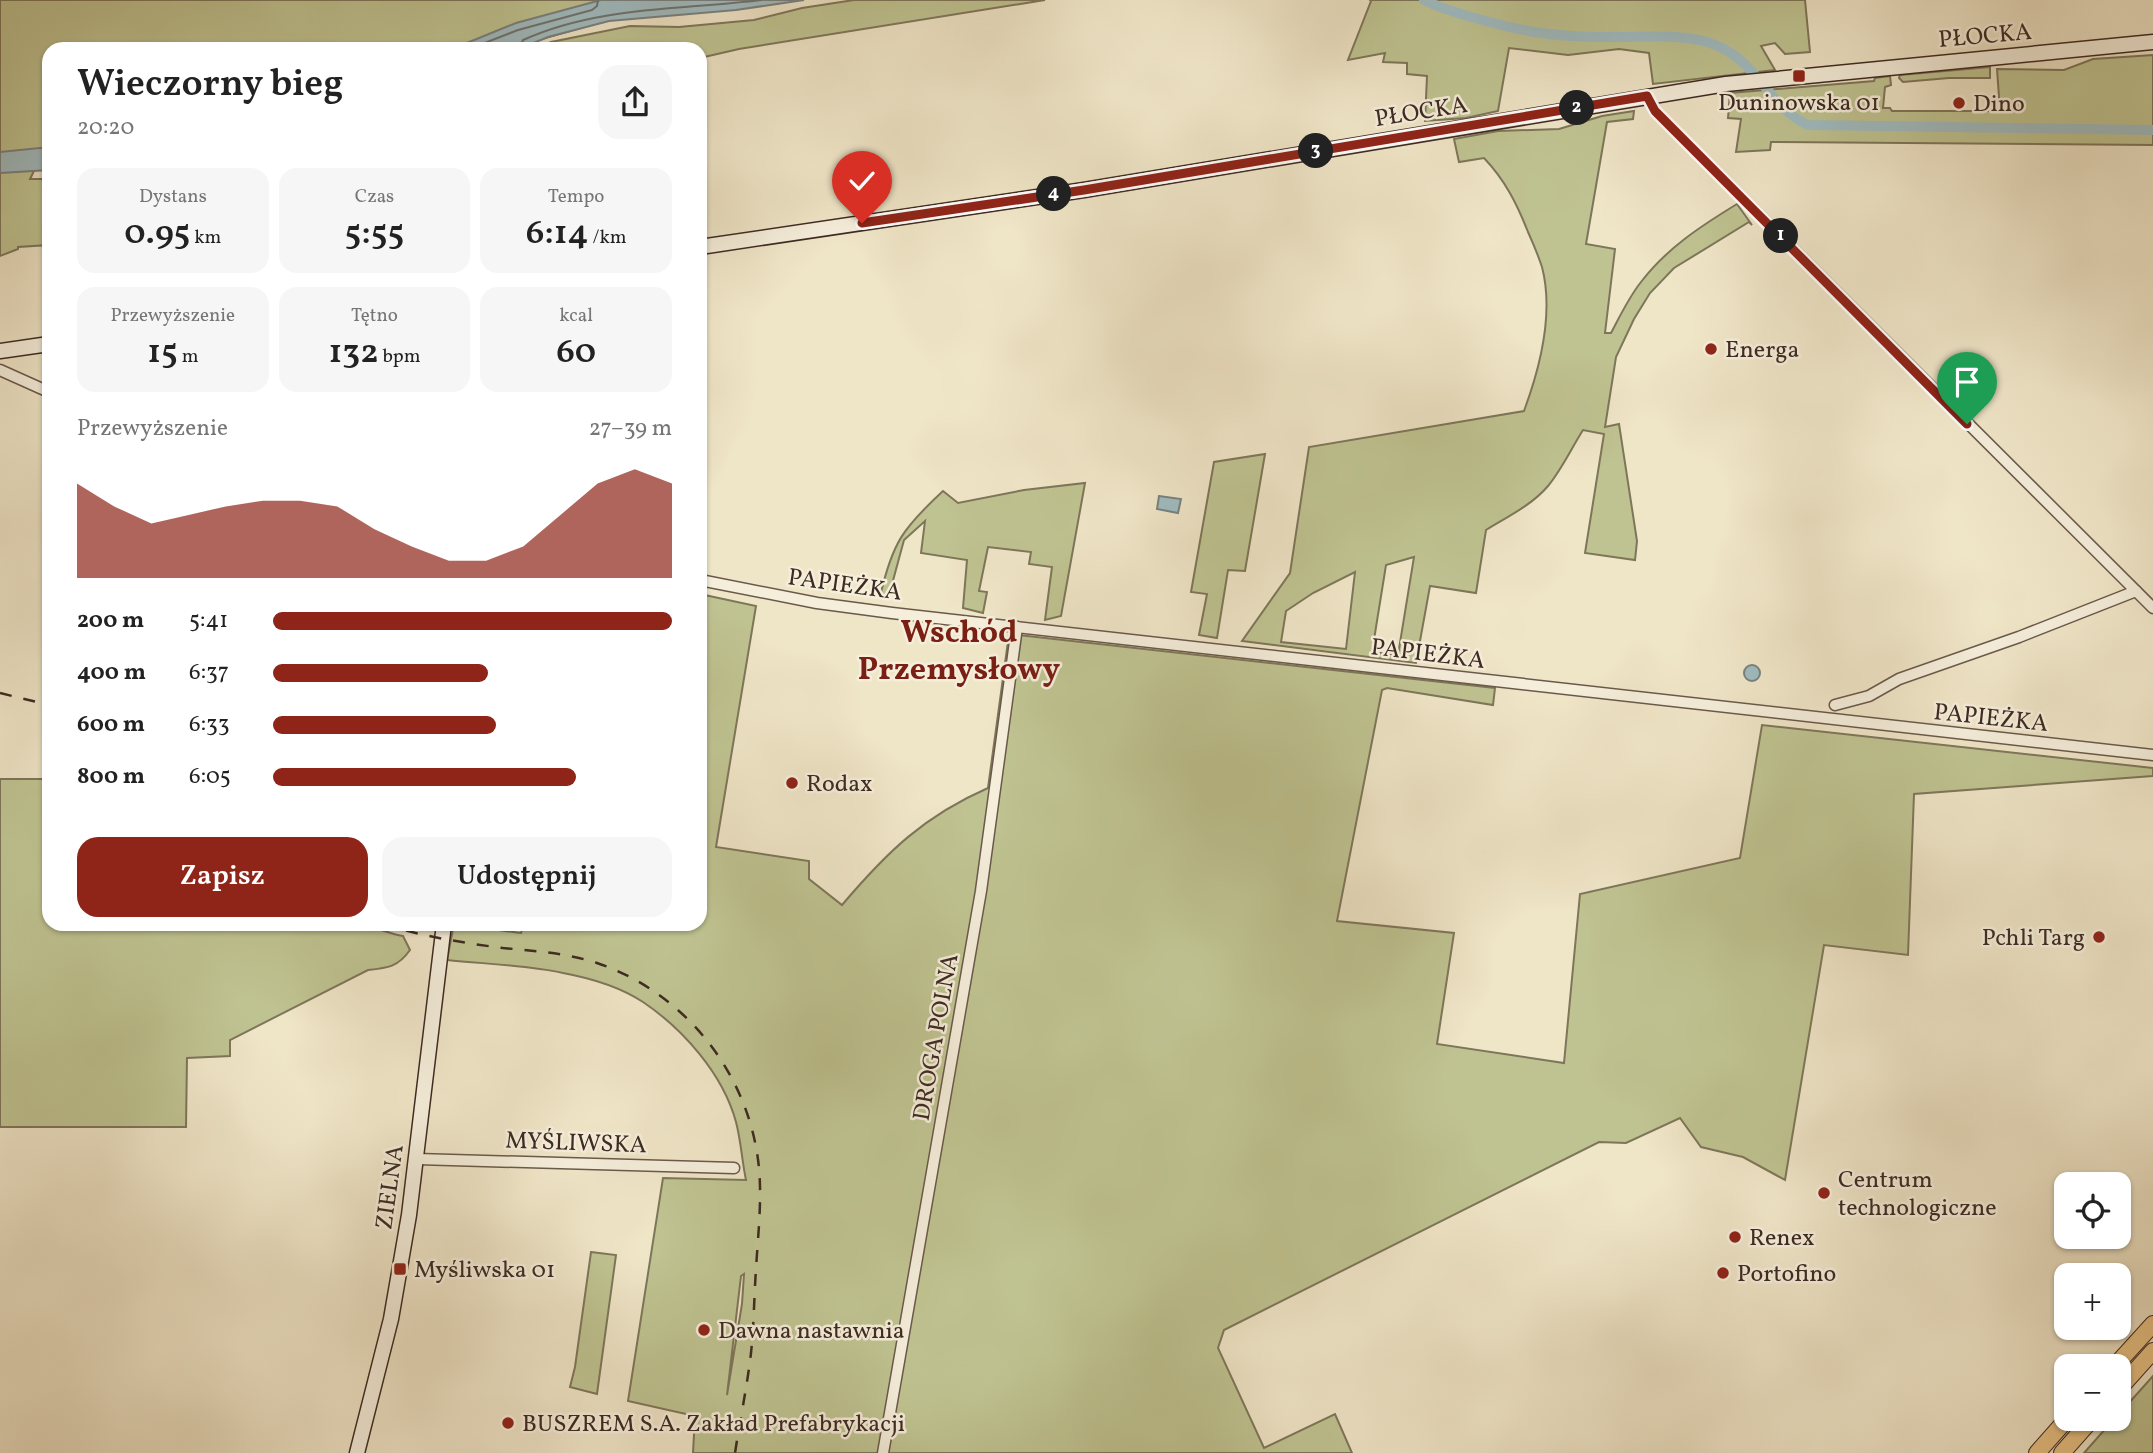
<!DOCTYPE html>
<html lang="pl">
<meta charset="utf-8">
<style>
:root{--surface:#fff;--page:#f6f6f6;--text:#222;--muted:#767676;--accent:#8f2418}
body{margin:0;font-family:Vollkorn,serif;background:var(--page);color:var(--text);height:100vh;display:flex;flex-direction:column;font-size:26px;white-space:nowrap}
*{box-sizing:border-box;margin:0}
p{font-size:23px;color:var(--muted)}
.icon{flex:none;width:38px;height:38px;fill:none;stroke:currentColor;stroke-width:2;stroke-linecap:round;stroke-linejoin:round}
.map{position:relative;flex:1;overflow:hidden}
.drawer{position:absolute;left:42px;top:42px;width:665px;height:889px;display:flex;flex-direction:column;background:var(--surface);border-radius:21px;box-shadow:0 2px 5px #0004}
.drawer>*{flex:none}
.fabs{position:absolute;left:2054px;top:1172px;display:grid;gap:14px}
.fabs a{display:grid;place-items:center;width:77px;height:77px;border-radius:14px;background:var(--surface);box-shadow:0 2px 5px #0004;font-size:35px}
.pin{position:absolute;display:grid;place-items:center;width:60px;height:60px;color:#fff;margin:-72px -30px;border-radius:50% 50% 50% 0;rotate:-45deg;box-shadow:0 0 7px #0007}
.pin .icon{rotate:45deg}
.km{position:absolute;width:35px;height:35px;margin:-18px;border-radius:50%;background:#222;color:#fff;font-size:19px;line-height:35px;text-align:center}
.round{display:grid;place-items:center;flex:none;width:74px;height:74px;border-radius:21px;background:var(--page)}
.head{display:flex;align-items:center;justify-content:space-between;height:119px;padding:0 35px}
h1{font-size:38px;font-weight:600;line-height:52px}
.metrics{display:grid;grid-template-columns:repeat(3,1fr);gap:10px;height:119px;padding:7px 35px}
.metrics div{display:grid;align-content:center;border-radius:18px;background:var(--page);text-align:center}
.metrics b{font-size:35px;font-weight:600}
.metrics small{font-size:19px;font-weight:400}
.metrics p{font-size:19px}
.chart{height:196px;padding:14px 35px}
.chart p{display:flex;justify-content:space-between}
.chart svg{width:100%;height:126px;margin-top:7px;fill:var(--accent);opacity:.7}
.button{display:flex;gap:14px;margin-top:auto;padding:14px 35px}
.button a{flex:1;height:80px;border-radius:21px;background:var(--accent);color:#fff;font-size:28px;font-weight:600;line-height:80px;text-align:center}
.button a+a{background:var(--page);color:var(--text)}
ul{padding:0 35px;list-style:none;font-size:23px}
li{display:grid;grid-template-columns:112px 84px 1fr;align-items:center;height:52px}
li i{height:18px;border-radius:9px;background:var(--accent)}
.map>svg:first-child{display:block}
.green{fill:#bfc391;stroke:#7e765a;stroke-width:2;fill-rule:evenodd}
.water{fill:#a0bcc1;stroke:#788281;stroke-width:2}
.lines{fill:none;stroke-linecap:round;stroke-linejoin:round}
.shore{stroke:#6e7372;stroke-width:2}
.canal{stroke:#a0bcc1;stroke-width:10}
.street-casing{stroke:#6a594b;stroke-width:13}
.secondary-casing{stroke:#3d2a22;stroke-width:17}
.primary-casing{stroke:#3d2a22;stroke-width:18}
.street{stroke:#f5eedb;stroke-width:10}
.secondary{stroke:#f5eedb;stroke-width:14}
.primary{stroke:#e8c284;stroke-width:16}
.rail{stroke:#3d2a22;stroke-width:2.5;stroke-dasharray:12 12;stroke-linecap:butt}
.route-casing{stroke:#fff;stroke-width:14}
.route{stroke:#8f2418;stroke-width:9}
.poi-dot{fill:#8f2418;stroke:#f5eedb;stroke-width:2.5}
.labels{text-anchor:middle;stroke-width:5;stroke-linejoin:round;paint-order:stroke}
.street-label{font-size:24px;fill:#3d2a22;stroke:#f5eedb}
.poi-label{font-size:24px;fill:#3d2a22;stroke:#f5eedb;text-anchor:start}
.district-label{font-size:32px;font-weight:bold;fill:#7a1f14;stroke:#f5eedb}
</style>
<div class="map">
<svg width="2153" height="1453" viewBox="0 0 2153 1453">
<rect width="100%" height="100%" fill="#efe5c7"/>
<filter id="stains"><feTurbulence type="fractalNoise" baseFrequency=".00286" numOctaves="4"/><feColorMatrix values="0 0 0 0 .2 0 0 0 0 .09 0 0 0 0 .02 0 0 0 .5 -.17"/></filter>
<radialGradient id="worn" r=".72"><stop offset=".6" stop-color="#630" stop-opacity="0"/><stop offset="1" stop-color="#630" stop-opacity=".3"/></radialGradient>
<g class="green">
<polygon points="0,0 768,0 640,11 507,49 49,49 49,170 36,167 30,179 49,179 49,245 18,247 18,249 0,256"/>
<polygon points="854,0 1045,0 739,49 700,58 700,49 535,49 551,42 630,26 679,27 754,20 802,8"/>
<polygon points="1370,0 1805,0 1810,52 1785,54 1775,43 1761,46 1775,70 1653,84 1649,53 1619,49 1568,55 1509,48 1498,111 1466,118 1425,121 1427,76 1407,74 1407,63 1383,62 1385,53 1348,60 1371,1"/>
<polygon points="2153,55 2153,145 1771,142 1770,150 1736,152 1741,119 1728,118 1730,93 1874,81 1875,78 1890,76 1891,85 1885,87 1883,108 1890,108 1892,111 2000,111 1997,69 2064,70 2093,59"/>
<polygon points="1990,67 1990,78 1949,78 1903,82 1899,78 1900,75"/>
<path d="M1634,111L1633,119L1607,122L1586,244L1615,249L1605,333H1611C1620,316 1629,297 1641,282C1667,248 1701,226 1737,204L1752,225L1749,222L1674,268L1650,293L1634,319L1616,357L1605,427L1619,424L1637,541L1635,560L1585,553L1604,434L1583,430C1571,449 1562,469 1548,486C1532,505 1507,517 1486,530L1476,593L1430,586L1416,663L1242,641L1290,573L1309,447L1524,411C1540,368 1554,313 1542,267C1538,255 1533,243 1528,232C1517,204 1505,180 1484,158L1459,162L1454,139L1498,131L1559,129L1602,116ZM1414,557L1398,655L1372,652L1386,565ZM1355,572L1346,649L1281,642L1286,611L1313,593Z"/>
<polygon points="1265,454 1245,571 1228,570 1217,638 1199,635 1207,594 1191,592 1214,462"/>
<path d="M1085,483L1061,616L1045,620L1052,567L1029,564L1031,552L988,547L979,591L987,592L983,613L963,608L967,560L921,553L925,521L904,540L888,599L880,597C892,543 903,528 943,491L958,503L1024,490Z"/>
<path d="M700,594L756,606L716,847L809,861V879L842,905C887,852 924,816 988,788L1009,634L1495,688L1493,705L1387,688L1382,690L1337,921L1454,933L1437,1044L1564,1063L1580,894L1740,858L1762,725L2153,768V776L1914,794L1908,955L1824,945L1785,1180L1743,1157L1701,1147L1680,1118L1626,1143L1599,1142L1224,1330L1218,1348L1264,1448L1335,1414L1352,1453H693L695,1416L628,1401L663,1178L746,1180C742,1161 741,1141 736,1122C723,1074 683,1029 643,1002C620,987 590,978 563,973C526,965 485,964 447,960L454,924C476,924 498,931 521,933L524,924H700ZM744,1274L742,1304L727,1395L741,1276Z"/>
<path d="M0,779H49V924H360C375,926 388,934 403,936L410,950C398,967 388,968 368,970L230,1040V1056L187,1058L186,1127H0Z"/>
<polygon points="591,1252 616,1255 597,1394 570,1387 575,1367"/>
<polygon points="2153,1376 2153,1453 2084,1453 2114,1419 2119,1419 2119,1414"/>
</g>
<g class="water">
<polygon points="601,0 804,0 736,10 609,21 548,37 519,49 452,49 516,23"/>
<polygon points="49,147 49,170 0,173 0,152"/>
<polygon points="1159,496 1181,499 1178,513 1157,509"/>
<circle cx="1752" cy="673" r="8"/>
</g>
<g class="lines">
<g class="shore">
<polyline points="469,49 518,30 592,10 597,6 598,0"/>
<path d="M519,49L523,40C598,6 681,10 761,0"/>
</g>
<path class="canal" d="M1424,0C1440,8 1457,13 1475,18C1524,32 1554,37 1606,37C1638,38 1675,33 1707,42C1758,57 1766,106 1808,125L2153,130"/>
<g class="street-casing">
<g id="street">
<polyline points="1647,96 1655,111 2153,608"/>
<polyline points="0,370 49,392"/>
<polyline points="700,580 817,603 892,613 2153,755"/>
<polyline points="1835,705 1869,696 1899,679 2019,637 2136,591"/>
<polyline points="417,1159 734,1168"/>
<polyline points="883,1453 981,891 1017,627"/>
</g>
</g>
<g class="secondary-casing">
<g id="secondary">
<polyline points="700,247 1084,190 1726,84 2153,42"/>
<polyline points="0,351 49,344"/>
<polyline points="357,1453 391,1319 409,1215 444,924"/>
</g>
</g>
<g class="primary-casing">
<g id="primary">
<polyline points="2114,1367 2153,1324"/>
<polyline points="2119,1389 2153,1351"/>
<polyline points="2037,1453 2067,1419"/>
<polyline points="2062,1453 2092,1419"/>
</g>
</g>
<use href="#street" class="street"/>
<use href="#secondary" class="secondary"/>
<use href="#primary" class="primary"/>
<g class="rail">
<polyline points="0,693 49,705"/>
<path d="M383,924C421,936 463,943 503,948C535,951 566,953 597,963C686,993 750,1075 759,1168C762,1201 758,1235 756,1269C754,1297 754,1325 751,1353C747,1387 740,1420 735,1453"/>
</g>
</g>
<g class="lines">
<g class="route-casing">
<polyline id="route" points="862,223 1084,190 1647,96 1655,111 1967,424"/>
</g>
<use href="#route" class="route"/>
</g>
<g class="poi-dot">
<rect x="1792" y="69" width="14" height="14" rx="3.5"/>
<circle cx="1959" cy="103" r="7"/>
<circle cx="1711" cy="349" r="7"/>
<circle cx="792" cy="783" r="7"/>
<circle cx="2099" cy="937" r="7"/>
<circle cx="1824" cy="1193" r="7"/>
<circle cx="1735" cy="1237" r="7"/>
<rect x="393" y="1262" width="14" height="14" rx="3.5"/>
<circle cx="1723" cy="1273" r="7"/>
<circle cx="704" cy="1330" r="7"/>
<circle cx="508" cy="1423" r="7"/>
</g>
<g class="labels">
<g class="street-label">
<text transform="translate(1985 35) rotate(-5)" y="8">PŁOCKA</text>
<text transform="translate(1421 111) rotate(-9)" y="8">PŁOCKA</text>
<text transform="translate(845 584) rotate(8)" y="8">PAPIEŻKA</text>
<text transform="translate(1428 653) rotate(7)" y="8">PAPIEŻKA</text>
<text transform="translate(1991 717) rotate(6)" y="8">PAPIEŻKA</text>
<text transform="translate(935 1037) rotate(-80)" y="8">DROGA POLNA</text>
<text transform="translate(576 1142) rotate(2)" y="8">MYŚLIWSKA</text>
<text transform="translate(389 1187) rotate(-82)" y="8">ZIELNA</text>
</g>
<g class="poi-label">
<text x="1799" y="110" text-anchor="middle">Duninowska 01</text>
<text x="1973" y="111">Dino</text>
<text x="1725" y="357">Energa</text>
<text x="806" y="791">Rodax</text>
<text x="2085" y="945" text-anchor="end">Pchli Targ</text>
<text x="1838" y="1187">Centrum<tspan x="1838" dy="28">technologiczne</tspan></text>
<text x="1749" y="1245">Renex</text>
<text x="414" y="1277">Myśliwska 01</text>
<text x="1737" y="1281">Portofino</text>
<text x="718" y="1338">Dawna nastawnia</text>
<text x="522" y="1431">BUSZREM S.A. Zakład Prefabrykacji</text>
</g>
<g class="district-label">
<text x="959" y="642">Wschód<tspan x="959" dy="37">Przemysłowy</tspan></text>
</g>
</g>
<rect width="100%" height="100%" filter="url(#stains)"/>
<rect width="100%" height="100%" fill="url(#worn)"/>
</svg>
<div class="fabs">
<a><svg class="icon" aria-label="locate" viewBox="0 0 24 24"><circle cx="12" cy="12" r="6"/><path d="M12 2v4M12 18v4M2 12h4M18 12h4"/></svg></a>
<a>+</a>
<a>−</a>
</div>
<div class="pin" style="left:1967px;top:424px;background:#1e9e55"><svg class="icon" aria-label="arrive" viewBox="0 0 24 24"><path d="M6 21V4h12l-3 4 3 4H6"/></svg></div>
<div class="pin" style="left:862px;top:223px;background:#d93025"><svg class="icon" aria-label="check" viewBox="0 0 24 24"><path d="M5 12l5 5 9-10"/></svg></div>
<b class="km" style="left:1781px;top:236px">1</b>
<b class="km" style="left:1577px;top:108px">2</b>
<b class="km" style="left:1316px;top:151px">3</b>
<b class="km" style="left:1054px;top:194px">4</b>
<section class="drawer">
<div class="head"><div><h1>Wieczorny bieg</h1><p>20:20</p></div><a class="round"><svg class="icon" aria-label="share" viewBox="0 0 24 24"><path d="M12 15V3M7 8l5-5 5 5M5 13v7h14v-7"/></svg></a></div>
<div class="metrics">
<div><p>Dystans</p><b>0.95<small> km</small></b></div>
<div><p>Czas</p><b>5:55</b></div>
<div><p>Tempo</p><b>6:14<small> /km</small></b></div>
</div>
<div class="metrics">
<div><p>Przewyższenie</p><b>15<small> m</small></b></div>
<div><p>Tętno</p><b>132<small> bpm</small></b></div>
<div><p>kcal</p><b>60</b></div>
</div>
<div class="chart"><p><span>Przewyższenie</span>27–39 m</p>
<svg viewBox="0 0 160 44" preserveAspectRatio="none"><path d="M0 44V11L10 19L20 25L30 22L40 19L50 17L60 17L70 19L80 27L90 33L100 38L110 38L120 33L130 22L140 11L150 6L160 11V44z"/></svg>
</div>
<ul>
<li><b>200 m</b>5:41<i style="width:100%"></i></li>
<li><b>400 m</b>6:37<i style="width:54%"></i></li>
<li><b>600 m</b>6:33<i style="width:56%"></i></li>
<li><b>800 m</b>6:05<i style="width:76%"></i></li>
</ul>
<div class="button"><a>Zapisz</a><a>Udostępnij</a></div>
</section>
</div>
